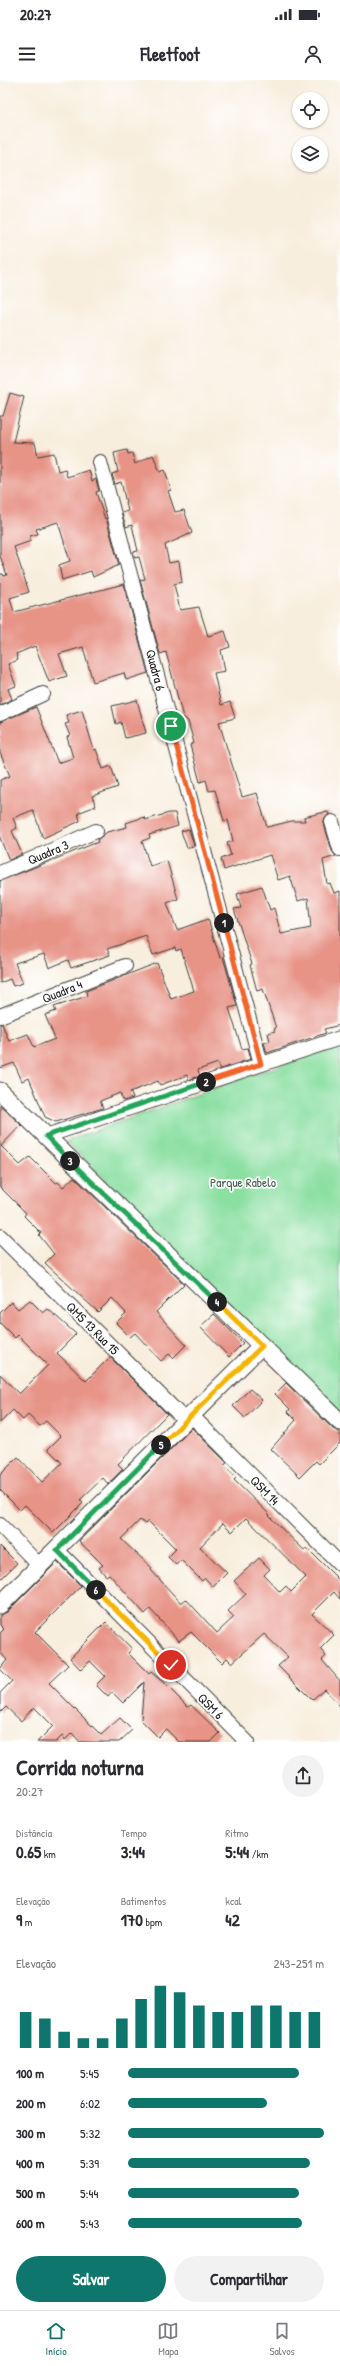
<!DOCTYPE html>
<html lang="pt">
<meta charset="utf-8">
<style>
:root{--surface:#fff;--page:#f2f2f3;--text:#2b2b33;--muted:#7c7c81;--line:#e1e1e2;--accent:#0f766e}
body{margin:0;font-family:"Patrick Hand",sans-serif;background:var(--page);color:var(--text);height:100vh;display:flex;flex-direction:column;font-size:15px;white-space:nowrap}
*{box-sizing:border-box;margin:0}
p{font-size:13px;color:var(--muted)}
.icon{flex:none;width:22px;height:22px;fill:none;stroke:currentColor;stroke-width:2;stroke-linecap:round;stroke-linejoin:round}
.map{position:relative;height:1662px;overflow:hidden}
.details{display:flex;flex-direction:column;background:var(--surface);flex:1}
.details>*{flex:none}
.controls{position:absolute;left:292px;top:12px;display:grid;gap:8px}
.controls a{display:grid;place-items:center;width:36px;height:36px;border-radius:50%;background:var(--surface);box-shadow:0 1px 3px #0004;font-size:20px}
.pin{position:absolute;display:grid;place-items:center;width:34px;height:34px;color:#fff;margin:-17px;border:2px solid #fff;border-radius:50%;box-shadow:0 1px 4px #0007}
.km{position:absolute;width:20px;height:20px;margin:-10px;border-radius:50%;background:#222;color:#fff;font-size:11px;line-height:20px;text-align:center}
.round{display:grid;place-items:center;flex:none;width:42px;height:42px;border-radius:21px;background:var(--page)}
.overview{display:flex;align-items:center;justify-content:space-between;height:68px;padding:0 16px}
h1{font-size:22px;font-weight:700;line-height:30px}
.figures{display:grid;grid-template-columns:repeat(3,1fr);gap:6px;height:68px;padding:4px 16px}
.figures div{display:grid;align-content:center}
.figures b{font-size:17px;font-weight:700}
.figures small{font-size:11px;font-weight:400}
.figures p{font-size:11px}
.chart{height:112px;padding:8px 16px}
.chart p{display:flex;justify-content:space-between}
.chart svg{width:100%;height:72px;margin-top:4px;stroke:var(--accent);stroke-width:6}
.cta{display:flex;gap:8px;margin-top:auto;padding:8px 16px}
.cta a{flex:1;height:46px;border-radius:24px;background:var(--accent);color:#fff;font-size:16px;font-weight:700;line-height:46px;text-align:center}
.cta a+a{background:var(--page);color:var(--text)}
ul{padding:0 16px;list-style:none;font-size:13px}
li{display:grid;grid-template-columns:64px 48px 1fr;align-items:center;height:30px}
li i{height:10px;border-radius:5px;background:var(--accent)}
.status{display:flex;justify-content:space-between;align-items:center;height:28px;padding:0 20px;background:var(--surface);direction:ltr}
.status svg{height:11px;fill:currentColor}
header{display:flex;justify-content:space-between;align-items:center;height:52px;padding:0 16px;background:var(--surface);font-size:18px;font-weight:700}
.dock{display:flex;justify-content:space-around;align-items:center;height:56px;border-top:1px solid var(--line);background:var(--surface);font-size:11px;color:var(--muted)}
.dock a{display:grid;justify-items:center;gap:2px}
.dock .selected{color:var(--accent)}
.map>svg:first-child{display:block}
.green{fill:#8adfa1;stroke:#537e5e}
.building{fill:#e79386;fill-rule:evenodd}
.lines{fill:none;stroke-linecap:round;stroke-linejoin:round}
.minor-casing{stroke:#3d3c39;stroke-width:16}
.tertiary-casing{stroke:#3d3c39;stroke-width:19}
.minor{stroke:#fff;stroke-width:14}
.tertiary{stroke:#fff;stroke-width:17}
.split-1-casing{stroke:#fff;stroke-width:8}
.split-2-casing{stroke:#fff;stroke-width:8}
.split-3-casing{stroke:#fff;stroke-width:8}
.split-4-casing{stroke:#fff;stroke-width:8}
.split-5-casing{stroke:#fff;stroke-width:8}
.split-6-casing{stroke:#fff;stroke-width:8}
.split-7-casing{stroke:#fff;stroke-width:8}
.split-1{stroke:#f0652b;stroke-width:5}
.split-2{stroke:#f0652b;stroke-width:5}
.split-3{stroke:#22a559;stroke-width:5}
.split-4{stroke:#22a559;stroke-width:5}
.split-5{stroke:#f5b400;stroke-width:5}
.split-6{stroke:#22a559;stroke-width:5}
.split-7{stroke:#f5b400;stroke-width:5}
.labels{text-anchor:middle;stroke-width:3.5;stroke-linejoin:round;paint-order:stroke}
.street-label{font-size:13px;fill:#1c1c1c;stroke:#fff}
.park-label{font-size:13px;fill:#42604b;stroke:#fff}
</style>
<div class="status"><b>20:27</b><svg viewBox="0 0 49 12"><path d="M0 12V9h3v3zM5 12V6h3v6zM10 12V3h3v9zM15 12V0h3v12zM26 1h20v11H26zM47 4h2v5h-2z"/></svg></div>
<header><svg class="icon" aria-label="menu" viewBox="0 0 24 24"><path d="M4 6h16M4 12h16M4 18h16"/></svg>Fleetfoot<svg class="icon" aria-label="person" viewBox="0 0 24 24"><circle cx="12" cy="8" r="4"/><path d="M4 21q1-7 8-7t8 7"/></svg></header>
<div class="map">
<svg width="340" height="1662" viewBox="0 0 340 1662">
<rect width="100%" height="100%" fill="#fff"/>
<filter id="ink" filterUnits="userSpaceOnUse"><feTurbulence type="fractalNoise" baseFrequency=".025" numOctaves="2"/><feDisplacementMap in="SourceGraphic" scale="8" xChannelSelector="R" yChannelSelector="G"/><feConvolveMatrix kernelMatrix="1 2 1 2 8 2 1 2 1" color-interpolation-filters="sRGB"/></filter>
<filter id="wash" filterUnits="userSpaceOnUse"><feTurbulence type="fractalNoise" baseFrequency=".012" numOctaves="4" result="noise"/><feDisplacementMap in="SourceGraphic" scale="16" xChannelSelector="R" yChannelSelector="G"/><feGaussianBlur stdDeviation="0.9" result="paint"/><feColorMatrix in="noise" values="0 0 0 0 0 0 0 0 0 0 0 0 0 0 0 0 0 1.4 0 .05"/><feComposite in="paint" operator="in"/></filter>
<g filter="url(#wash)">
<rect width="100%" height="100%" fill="#f8eede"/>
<polygon class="green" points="340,966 340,1337 66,1061 258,993"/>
<g id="blocks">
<g class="building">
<polygon points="10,313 24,317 13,362 35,363 38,376 54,373 58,391 65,389 67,397 89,390 92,401 96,399 99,411 96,412 105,439 106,438 119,485 93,497 91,491 62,500 59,485 70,481 58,442 36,449 38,454 30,456 31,461 14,467 29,512 10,518 14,532 124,504 148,593 126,600 124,593 93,602 83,567 59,574 67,596 49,602 35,566 16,574 18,580 8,584 16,606 8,609 12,619 0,625 0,494 3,494 4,496 7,495 0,476 0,336 3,336"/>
<polygon points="127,370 128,374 132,373 135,384 153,375 160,392 165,390 171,410 168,411 175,432 184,430 192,453 165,465 169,483 179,481 182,502 174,504 180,530 199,527 208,556 225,551 230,567 221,570 225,591 214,593 221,625 230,622 235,638 219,642 242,717 257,713 267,747 292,741 305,741 304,737 321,733 328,732 329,734 324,740 324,744 332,771 336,776 323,780 327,804 330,803 334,813 340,811 340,945 324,949 326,953 317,956 267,973 264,963 270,961 268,953 275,951 274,949 276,948 263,909 257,911 250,885 252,884 234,829 241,828 237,814 262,806 270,830 274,828 281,854 311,848 308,818 298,821 290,796 278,800 270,775 224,790 221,779 231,775 227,763 233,761 228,740 224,741 215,710 209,711 206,700 200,702 190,665 194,663 188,641 183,637 181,630 166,572 160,574 140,500 145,499 139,477 135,478 133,472 138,471 132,445 126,447 122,433 128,431 121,402 115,404 112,394 118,392 114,373"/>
<polygon points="137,620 146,653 125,658 121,642 116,644 112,626"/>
<polygon points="36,627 58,683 73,678 67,657 70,656 65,644 69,643 66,635 82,630 94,670 96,669 103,689 111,686 118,707 92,716 96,726 78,733 80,741 43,758 33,730 13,738 17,748 12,751 22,774 9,780 0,758 0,700 10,696 0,673 0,642"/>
<polygon points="169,733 175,733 178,746 149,755 150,758 142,761 150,786 167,781 178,819 167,823 177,850 208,839 220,878 223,877 237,926 229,928 242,969 248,968 251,979 220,989 218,983 198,990 200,996 188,1000 187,995 160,1005 158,1001 130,1012 133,1018 123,1021 120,1013 100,1021 103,1028 56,1042 45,1037 29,998 22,1001 14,983 0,988 0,944 2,944 9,961 28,954 34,967 55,959 45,935 56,931 54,927 87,916 86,911 157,883 171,919 194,911 181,869 176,871 175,868 153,875 146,856 107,869 110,875 71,888 68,880 49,888 44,874 15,883 23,903 13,906 10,899 0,903 0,801 98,762 97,760 107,752 127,747 126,743 144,737 145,740"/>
<polygon points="189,749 194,766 187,768 181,751"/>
<polygon points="0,1025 21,1045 1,1066 20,1085 30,1077 56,1103 58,1102 63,1107 74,1097 184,1204 156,1232 186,1265 173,1278 169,1274 161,1281 135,1253 130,1257 116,1243 126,1233 112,1218 98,1232 45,1183 54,1174 39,1155 41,1153 24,1136 26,1133 0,1107"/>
<polygon points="30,1220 43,1233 48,1229 76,1254 57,1273 86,1301 110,1277 167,1334 118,1384 123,1389 108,1404 103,1398 80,1420 83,1423 53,1453 25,1425 20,1430 0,1410 0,1395 18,1377 42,1402 62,1383 48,1369 61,1356 46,1341 40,1346 28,1335 23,1340 13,1330 0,1343 0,1294 19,1314 48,1285 18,1255 15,1258 0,1243 0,1233 11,1222 18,1229"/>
<polygon points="214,1234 243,1263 229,1277 200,1247"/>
<polygon points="286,1303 333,1349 340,1352 340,1363 319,1384 316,1381 300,1397 271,1369 296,1340 288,1332 290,1329 275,1314"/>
<polygon points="250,1309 262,1320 245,1338 233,1326"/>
<path d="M192,1348L227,1383L224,1385L236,1398L234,1400L270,1435L269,1436L304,1470L307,1468L340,1501V1519L334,1512L312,1534L334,1555L320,1569L326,1576L322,1580L340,1601V1626L324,1609L312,1620L278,1586L288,1577L264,1554L232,1583L227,1578L222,1583L191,1552L179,1561L150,1529L145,1534L109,1494L106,1496L99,1488L103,1485L79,1461ZM246,1438L306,1497L291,1512L286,1506L280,1512L264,1495L270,1489L259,1478L234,1501L246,1514L228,1531L234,1537L217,1553L186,1519L181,1523L151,1490L152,1488L121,1459L140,1440L145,1444L148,1441L176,1469L168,1477L176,1485L181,1480L202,1501L205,1498L213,1507L227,1493L200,1467L223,1443L232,1452Z"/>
<polygon points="0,1466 17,1483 0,1500"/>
<polygon points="57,1482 81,1506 35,1552 68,1585 49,1603 101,1655 120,1638 132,1650 119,1662 80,1662 72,1653 65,1660 62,1656 56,1662 37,1662 53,1646 34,1627 21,1641 6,1627 0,1633 0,1613 12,1601 0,1589 7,1580 0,1572 0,1553 4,1549 0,1545 0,1535 7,1532"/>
<polygon points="106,1542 132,1569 128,1573 149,1594 151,1592 164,1603 188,1627 191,1625 220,1653 211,1662 179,1662 166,1649 158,1657 141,1640 144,1602 123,1623 112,1612 108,1617 96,1605 105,1596 90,1581 81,1590 70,1578"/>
</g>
</g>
</g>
<g filter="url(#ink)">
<use href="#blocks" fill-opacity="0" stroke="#3d3c39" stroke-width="1"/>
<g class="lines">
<g class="minor-casing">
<g id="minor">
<polyline points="100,382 261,984"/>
<polyline points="0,634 43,614"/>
<polyline points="332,742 340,769"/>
<polyline points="0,793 96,751"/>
<polyline points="0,936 125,886"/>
<polyline points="46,1056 340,958"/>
<polyline points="0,1156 185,1340"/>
<polyline points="191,1335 340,1484"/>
<polyline points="0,1445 40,1486"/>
<polyline points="57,1470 247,1662"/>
</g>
</g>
<g class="tertiary-casing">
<g id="tertiary">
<polyline points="0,1011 340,1342"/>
<polyline points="0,1525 261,1266"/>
</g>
</g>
<use href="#minor" class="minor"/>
<use href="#tertiary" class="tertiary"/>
</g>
</g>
<g class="lines" filter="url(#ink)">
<g class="split-1-casing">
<polyline id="split-1" points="171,646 224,843"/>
</g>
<g class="split-2-casing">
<polyline id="split-2" points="206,1002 261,984 224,843"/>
</g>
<g class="split-3-casing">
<polyline id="split-3" points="70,1081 46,1056 206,1002"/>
</g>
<g class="split-4-casing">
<polyline id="split-4" points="70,1081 217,1222"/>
</g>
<g class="split-5-casing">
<polyline id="split-5" points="161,1365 262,1266 217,1222"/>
</g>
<g class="split-6-casing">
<polyline id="split-6" points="96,1510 57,1470 161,1365"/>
</g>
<g class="split-7-casing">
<polyline id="split-7" points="96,1510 171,1585"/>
</g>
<use href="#split-1" class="split-1"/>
<use href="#split-2" class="split-2"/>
<use href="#split-3" class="split-3"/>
<use href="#split-4" class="split-4"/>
<use href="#split-5" class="split-5"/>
<use href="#split-6" class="split-6"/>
<use href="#split-7" class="split-7"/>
</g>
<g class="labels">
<g class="street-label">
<text transform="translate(156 590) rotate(75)" y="5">Quadra 6</text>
<text transform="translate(48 772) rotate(-23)" y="5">Quadra 3</text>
<text transform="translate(62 911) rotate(-22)" y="5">Quadra 4</text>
<text transform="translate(93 1248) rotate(45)" y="5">QMS 13 Rua 15</text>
<text transform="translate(265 1410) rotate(45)" y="5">QSM 14</text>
<text transform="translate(211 1626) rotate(45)" y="5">QSM 6</text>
</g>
<g class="park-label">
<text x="243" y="1107">Parque Rabelo</text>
</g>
</g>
</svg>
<div class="controls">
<a><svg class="icon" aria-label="locate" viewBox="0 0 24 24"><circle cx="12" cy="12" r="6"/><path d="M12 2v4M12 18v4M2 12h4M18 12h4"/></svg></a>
<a><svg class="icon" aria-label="layers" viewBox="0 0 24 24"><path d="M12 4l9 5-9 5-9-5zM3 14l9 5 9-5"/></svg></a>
</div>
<div class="pin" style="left:171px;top:646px;background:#1e9e55"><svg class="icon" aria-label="arrive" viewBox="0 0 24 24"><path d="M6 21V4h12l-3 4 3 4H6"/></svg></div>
<div class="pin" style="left:171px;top:1585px;background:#d93025"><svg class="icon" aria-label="check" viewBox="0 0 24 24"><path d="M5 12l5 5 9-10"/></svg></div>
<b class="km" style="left:224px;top:843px">1</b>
<b class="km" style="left:206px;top:1002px">2</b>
<b class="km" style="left:70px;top:1081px">3</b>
<b class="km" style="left:217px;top:1222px">4</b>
<b class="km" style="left:161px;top:1365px">5</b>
<b class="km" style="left:96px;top:1510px">6</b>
</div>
<section class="details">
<div class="overview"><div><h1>Corrida noturna</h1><p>20:27</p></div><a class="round"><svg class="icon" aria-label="share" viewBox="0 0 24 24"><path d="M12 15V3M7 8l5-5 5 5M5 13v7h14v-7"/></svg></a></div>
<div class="figures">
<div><p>Distância</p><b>0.65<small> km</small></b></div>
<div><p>Tempo</p><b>3:44</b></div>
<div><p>Ritmo</p><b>5:44<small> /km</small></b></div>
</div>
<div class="figures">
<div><p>Elevação</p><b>9<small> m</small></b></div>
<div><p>Batimentos</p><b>170<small> bpm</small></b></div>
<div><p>kcal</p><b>42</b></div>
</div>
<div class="chart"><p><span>Elevação</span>243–251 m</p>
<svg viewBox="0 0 160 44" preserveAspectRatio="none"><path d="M5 44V22M15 44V26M25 44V34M35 44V38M45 44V38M55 44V26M65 44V14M75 44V6M85 44V10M95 44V18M105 44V22M115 44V22M125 44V18M135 44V18M145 44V22M155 44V22"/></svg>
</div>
<ul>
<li><b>100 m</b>5:45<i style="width:87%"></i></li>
<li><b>200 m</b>6:02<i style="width:71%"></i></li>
<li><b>300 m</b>5:32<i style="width:100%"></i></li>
<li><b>400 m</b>5:39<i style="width:93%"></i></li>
<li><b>500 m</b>5:44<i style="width:87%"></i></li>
<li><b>600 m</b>5:43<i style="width:89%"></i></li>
</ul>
<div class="cta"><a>Salvar</a><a>Compartilhar</a></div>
</section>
<nav class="dock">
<a class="selected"><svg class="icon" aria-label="home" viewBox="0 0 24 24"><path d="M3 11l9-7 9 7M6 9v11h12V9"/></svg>Início</a>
<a><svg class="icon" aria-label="map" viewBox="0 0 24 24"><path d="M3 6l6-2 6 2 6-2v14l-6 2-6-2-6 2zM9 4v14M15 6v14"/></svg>Mapa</a>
<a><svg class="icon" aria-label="saved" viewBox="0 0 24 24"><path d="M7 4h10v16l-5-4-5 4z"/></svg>Salvos</a>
</nav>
